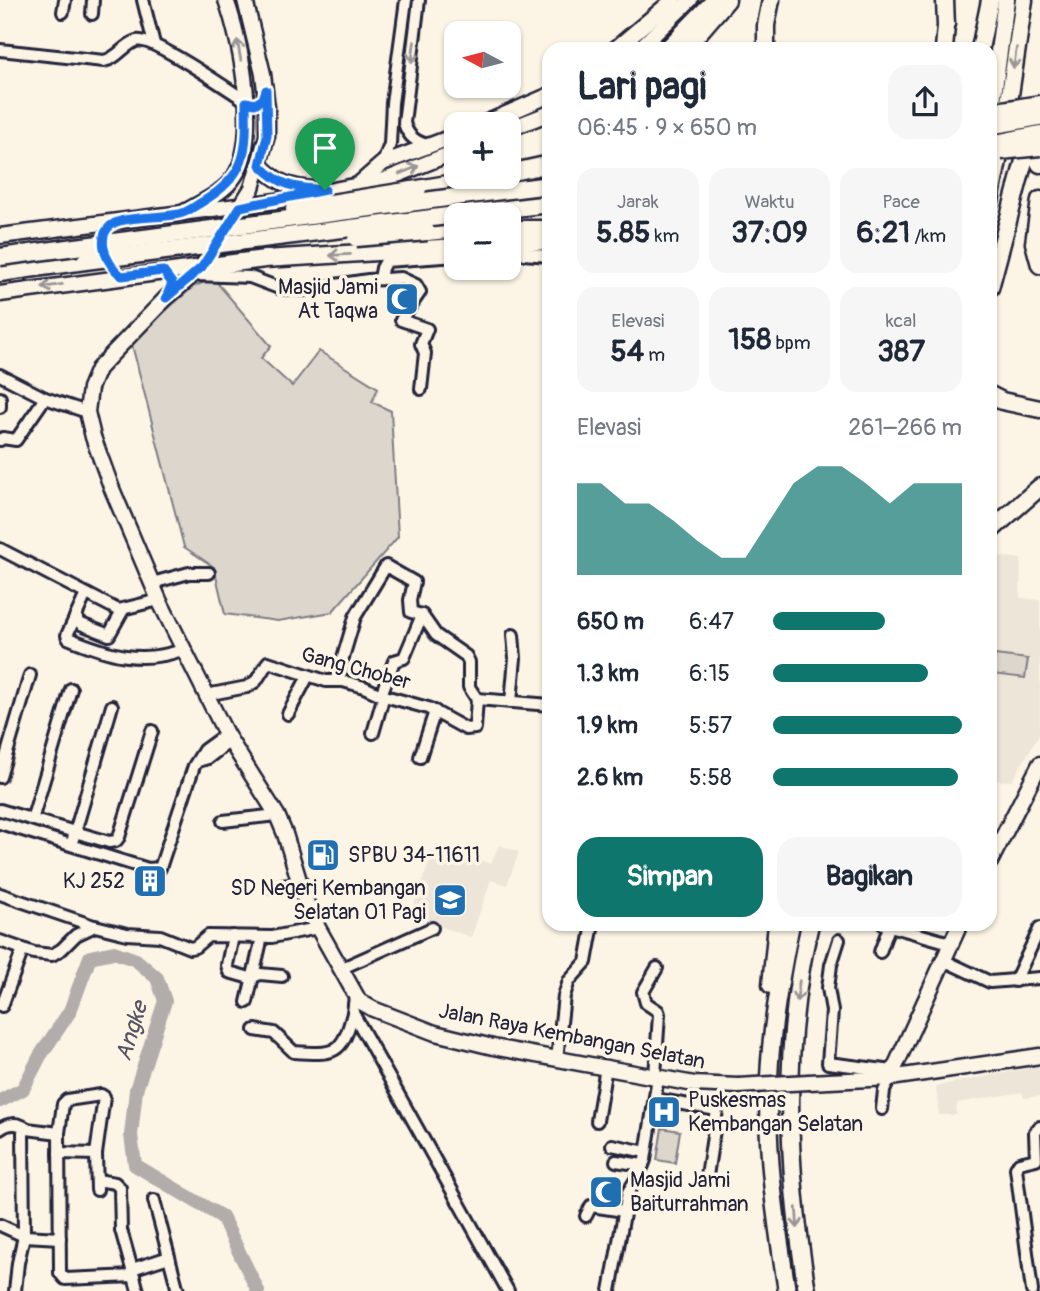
<!DOCTYPE html>
<html lang="id">
<meta charset="utf-8">
<style>
:root{--surface:#fff;--page:#f6f6f7;--text:#1f2937;--muted:#747a83;--accent:#0f766e}
body{margin:0;font-family:Pangolin,sans-serif;background:var(--page);color:var(--text);height:100vh;display:flex;flex-direction:column;font-size:26px;white-space:nowrap}
*{box-sizing:border-box;margin:0}
p{font-size:23px;color:var(--muted)}
.icon{flex:none;width:38px;height:38px;fill:none;stroke:currentColor;stroke-width:2;stroke-linecap:round;stroke-linejoin:round}
.map{position:relative;flex:1;overflow:hidden}
.sheet{position:absolute;left:542px;top:42px;width:455px;height:889px;display:flex;flex-direction:column;background:var(--surface);border-radius:21px;box-shadow:0 2px 5px #0004}
.sheet>*{flex:none}
.needle{width:46px;rotate:277deg}
.tools{position:absolute;left:444px;top:21px;display:grid;gap:14px}
.tools a{display:grid;place-items:center;width:77px;height:77px;border-radius:14px;background:var(--surface);box-shadow:0 2px 5px #0004;font-size:35px}
.pin{position:absolute;display:grid;place-items:center;width:60px;height:60px;color:#fff;margin:-72px -30px;border-radius:50% 50% 50% 0;rotate:-45deg;box-shadow:0 0 7px #0007}
.pin .icon{rotate:45deg}
.round{display:grid;place-items:center;flex:none;width:74px;height:74px;border-radius:21px;background:var(--page)}
.head{display:flex;align-items:center;justify-content:space-between;height:119px;padding:0 35px}
h1{font-size:38px;font-weight:700;line-height:52px}
.metrics{display:grid;grid-template-columns:repeat(3,1fr);gap:10px;height:119px;padding:7px 35px}
.metrics div{display:grid;align-content:center;border-radius:18px;background:var(--page);text-align:center}
.metrics b{font-size:30px;font-weight:700}
.metrics small{font-size:19px;font-weight:400}
.metrics p{font-size:19px}
.chart{height:196px;padding:14px 35px}
.chart p{display:flex;justify-content:space-between}
.chart svg{width:100%;height:126px;margin-top:7px;fill:var(--accent);opacity:.7}
.button{display:flex;gap:14px;margin-top:auto;padding:14px 35px}
.button a{flex:1;height:80px;border-radius:21px;background:var(--accent);color:#fff;font-size:28px;font-weight:700;line-height:80px;text-align:center}
.button a+a{background:var(--page);color:var(--text)}
ul{padding:0 35px;list-style:none;font-size:23px}
li{display:grid;grid-template-columns:112px 84px 1fr;align-items:center;height:52px}
li i{height:18px;border-radius:9px;background:var(--accent)}
.map>svg:first-child{display:block}
.built{fill:#ece5d8}
.green{fill:#dcd6cc;stroke:#7f7c84;stroke-width:2}
.lines{fill:none;stroke-linecap:round;stroke-linejoin:round}
.river{stroke:#b2adab;stroke-width:14}
.minor-casing{stroke:#22223b;stroke-width:16}
.major-casing{stroke:#22223b;stroke-width:19}
.highway-casing{stroke:#22223b;stroke-width:21}
.minor{stroke:#fcf5e5;stroke-width:10}
.major{stroke:#fcf5e5;stroke-width:14}
.highway{stroke:#fcf5e5;stroke-width:16}
.major-bridge-casing{stroke:#22223b;stroke-width:19;stroke-linecap:butt}
.highway-bridge-casing{stroke:#22223b;stroke-width:21;stroke-linecap:butt}
.major-bridge{stroke:#fcf5e5;stroke-width:14}
.highway-bridge{stroke:#fcf5e5;stroke-width:16}
.oneway{stroke:#9a9698}
.route-casing{stroke:#fff;stroke-width:14}
.route{stroke:#1a73e8;stroke-width:9}
.labels{text-anchor:middle;stroke-width:7;stroke-linejoin:round;paint-order:stroke}
.poi-label{font-size:21px;fill:#22223b;stroke:#fcf5e5;text-anchor:end}
.street-label{font-size:21px;fill:#22223b;stroke:#fcf5e5}
.water-label{font-size:23px;font-style:italic;fill:#545362;stroke:#fcf5e5}
</style>
<div class="map">
<svg width="1040" height="1291" viewBox="0 0 1040 1291">
<rect width="100%" height="100%" fill="#fcf5e5"/>
<filter id="ink" filterUnits="userSpaceOnUse"><feTurbulence type="fractalNoise" baseFrequency=".0143" numOctaves="2"/><feDisplacementMap in="SourceGraphic" scale="14" xChannelSelector="R" yChannelSelector="G"/><feConvolveMatrix kernelMatrix="1 2 1 2 8 2 1 2 1" color-interpolation-filters="sRGB"/></filter>
<g filter="url(#ink)">
<g class="built">
<polygon points="991,555 1021,559 1020,598 1040,600 1040,733 1012,781 991,780"/>
<polygon points="436,844 491,864 499,845 519,852 507,885 491,880 471,937 410,916"/>
<polygon points="1040,1066 1040,1096 1024,1098 1022,1092 957,1103 956,1115 939,1115 936,1086"/>
</g>
<g class="green">
<polygon points="214,279 271,346 261,358 292,386 319,351 378,388 372,402 391,411 398,537 332,612 278,621 225,614 214,567 184,547 131,341 194,286"/>
<polygon points="995,655 1028,659 1025,678 992,674"/>
<polygon points="662,1128 680,1131 675,1163 657,1160"/>
</g>
<g class="lines">
<polyline class="river" points="0,1101 23,1089 40,1056 70,1011 90,957 114,952 136,960 157,978 165,1001 136,1090 131,1135 135,1165 222,1217 258,1291"/>
<g class="minor-casing">
<g id="minor">
<polyline points="143,0 154,44"/>
<path d="M419,0L404,123C408,137 416,142 430,146"/>
<polyline points="63,12 65,0"/>
<polyline points="92,14 93,0"/>
<path d="M0,50L104,61C117,59 124,45 136,41C152,36 229,90 246,101"/>
<polyline points="383,163 390,144 392,103 406,0"/>
<polyline points="509,253 550,256"/>
<polyline points="195,275 250,277 279,288 303,290 368,280 401,278 416,285 420,292 401,320 427,329 421,344 425,353 421,389"/>
<polyline points="380,279 382,268 386,261 457,256"/>
<polyline points="0,375 45,398 87,412"/>
<polyline points="0,398 0,407"/>
<polyline points="0,440 3,438 16,440 45,398"/>
<polyline points="0,549 118,610 159,600"/>
<polyline points="152,583 189,573 209,573"/>
<path d="M86,594L67,635L68,638C107,654 140,665 182,650"/>
<polyline points="75,617 81,624 109,635 123,610"/>
<polyline points="336,681 355,617 386,566 414,582 410,600 411,612 422,615 436,635 466,656 469,662 469,687 477,699"/>
<polyline points="206,695 247,687 256,681 268,662 326,681 343,681 364,687 381,695 428,708 466,729 475,728 477,699"/>
<polyline points="381,695 394,661 404,658 422,615"/>
<polyline points="477,699 550,705"/>
<polyline points="511,702 515,658 513,635"/>
<polyline points="288,714 308,676"/>
<polyline points="373,733 384,695"/>
<polyline points="420,757 435,711"/>
<polyline points="198,761 208,758 230,741"/>
<polyline points="0,777 30,675"/>
<polyline points="0,810 109,842 116,841 119,837 152,731"/>
<polyline points="32,820 71,689"/>
<polyline points="223,821 277,815"/>
<polyline points="0,823 148,869 160,868 194,766 204,750 226,734"/>
<polyline points="73,839 112,706"/>
<polyline points="272,887 300,884"/>
<polyline points="0,894 94,926"/>
<polyline points="883,924 950,943"/>
<polyline points="233,936 227,965 229,972 250,978 260,974 282,976"/>
<polyline points="839,940 831,965 828,988 832,1011 828,1063 893,1071"/>
<polyline points="0,941 34,953 52,955 62,949 76,935 95,926 127,934 160,936 190,948 195,947 208,936 272,937 318,928"/>
<polyline points="880,952 889,927"/>
<polyline points="943,960 990,982 1040,978"/>
<polyline points="340,969 432,928"/>
<polyline points="1015,981 1040,928"/>
<polyline points="355,996 353,1013 508,1291"/>
<polyline points="247,1002 262,937"/>
<polyline points="2,1006 23,949"/>
<path d="M255,1030L274,1033L294,1052C335,1055 342,1055 353,1013"/>
<polyline points="557,1059 564,996 569,981 586,962 593,924"/>
<polyline points="655,1076 659,1014 658,1011 646,1003 643,992 657,968"/>
<polyline points="655,1099 717,1110 707,1176"/>
<polyline points="882,1109 884,1091 890,1078"/>
<polyline points="597,1121 606,1067"/>
<path d="M0,1129C8,1123 18,1122 27,1129"/>
<polyline points="612,1145 646,1152"/>
<polyline points="59,1153 96,1154"/>
<polyline points="616,1161 643,1165"/>
<polyline points="97,1180 115,1183 120,1188 121,1230 138,1291"/>
<polyline points="97,1190 96,1154 104,1097 101,1095 67,1100 63,1104 59,1133 60,1273 65,1279 134,1276"/>
<polyline points="154,1200 178,1291"/>
<polyline points="586,1216 591,1206 624,1211"/>
<polyline points="0,1225 24,1236 23,1132 27,1129 59,1133"/>
<polyline points="132,1269 169,1257"/>
<polyline points="15,1291 18,1263 24,1236 60,1238"/>
<polyline points="610,1291 628,1192 639,1175 645,1160 658,1077"/>
<polyline points="1032,1291 1016,1168 1019,1163 1036,1159 1035,1132 1040,1127"/>
</g>
</g>
<g class="major-casing">
<g id="major">
<polyline points="245,0 263,74 267,107 267,136 252,188 202,267 166,298 114,352 98,369 90,388 87,412 93,437 112,489 159,600 226,734 277,815 285,834 304,897 318,928 359,1001 373,1009 435,1033 493,1047 694,1084 738,1086"/>
<polyline points="615,49 673,0"/>
<polyline points="639,49 690,0"/>
<polyline points="483,124 550,95"/>
<polyline points="509,129 550,113"/>
<path d="M260,165C276,182 290,188 314,189"/>
<polyline points="359,184 383,163 457,135"/>
<path d="M186,211C201,203 220,194 231,181C262,145 241,41 226,0"/>
<polyline points="0,236 276,201 385,180 457,151"/>
<polyline points="0,294 202,267"/>
<polyline points="990,862 1040,764"/>
<polyline points="890,1078 960,924"/>
<polyline points="809,1082 890,1078 1040,1056"/>
</g>
</g>
<g class="highway-casing">
<g id="highway">
<polyline points="667,49 715,0"/>
<polyline points="685,49 727,0"/>
<polyline points="766,49 766,25 771,0"/>
<polyline points="944,49 946,26 945,0"/>
<polyline points="980,49 990,0"/>
<polyline points="990,117 1006,0"/>
<polyline points="1029,142 1040,164"/>
<polyline points="509,173 550,164"/>
<polyline points="418,189 489,177"/>
<polyline points="470,195 550,185"/>
<polyline points="1040,200 1034,243 1040,265"/>
<polyline points="990,201 1007,115 1024,0"/>
<polyline points="472,213 550,204"/>
<polyline points="509,229 550,229"/>
<polyline points="427,232 457,229"/>
<polyline points="509,243 550,241"/>
<polyline points="202,267 265,259 457,247"/>
<polyline points="0,273 85,261"/>
<polyline points="990,288 1039,105"/>
<polyline points="990,395 1002,401 1040,409"/>
<polyline points="990,531 1040,487"/>
<polyline points="771,985 777,924"/>
<path d="M787,1291C776,1221 765,1149 769,1078C771,1027 781,974 791,924"/>
<path d="M807,1291C787,1169 781,1045 810,924"/>
</g>
</g>
<use href="#minor" class="minor"/>
<use href="#major" class="major"/>
<use href="#highway" class="highway"/>
<g class="major-bridge-casing">
<polyline id="major-bridge" points="738,1086 809,1082"/>
</g>
<g class="highway-bridge-casing">
<g id="highway-bridge">
<polyline points="990,112 1040,104"/>
<polyline points="990,126 1040,117"/>
<polyline points="990,144 1040,134"/>
<polyline points="1001,151 1040,147"/>
<polyline points="294,209 418,189"/>
<polyline points="356,238 427,232"/>
<polyline points="0,257 470,195"/>
<polyline points="85,261 472,213"/>
</g>
</g>
<use href="#major-bridge" class="major-bridge"/>
<use href="#highway-bridge" class="highway-bridge"/>
</g>
<defs><path id="oneway-shaft" d="M-6 0H5M1.5-3L5.5 0L1.5 3" fill="none" stroke-width="1.6" stroke-linecap="round" stroke-linejoin="round" transform="scale(1.75)"/></defs>
<g class="oneway">
<use href="#oneway-shaft" transform="translate(239 50) rotate(-100)"/>
<use href="#oneway-shaft" transform="translate(413 52) rotate(98)"/>
<use href="#oneway-shaft" transform="translate(1015 58) rotate(98)"/>
<use href="#oneway-shaft" transform="translate(409 170) rotate(-22)"/>
<use href="#oneway-shaft" transform="translate(340 255) rotate(177)"/>
<use href="#oneway-shaft" transform="translate(52 286) rotate(171)"/>
<use href="#oneway-shaft" transform="translate(798 991) rotate(97)"/>
<use href="#oneway-shaft" transform="translate(797 1218) rotate(86)"/>
</g>
</g>
<g class="lines" filter="url(#ink)">
<g class="route-casing">
<path id="route" d="M266,90L267,136L260,165C281,187 296,188 325,190L240,207L202,267L166,298L172,283L163,271L122,276C104,264 92,229 120,221C139,216 160,218 179,214C187,213 195,206 202,202C248,175 247,151 246,102L255,104L263,99Z"/>
</g>
<use href="#route" class="route"/>
</g>
<defs>
<g id="mosque-square" transform="scale(1.75)"><rect x="-9" y="-9" width="18" height="18" rx="4" fill="#1f6fb2" stroke="#fcf5e5"/><path d="M3.5-4.9A6 6 0 1 0 3.5 4.9A5 5 0 1 1 3.5-4.9Z" fill="#fff"/></g>
<g id="fuel-square" transform="scale(1.75)"><rect x="-9" y="-9" width="18" height="18" rx="4" fill="#1f6fb2" stroke="#fcf5e5"/><path d="M-5.5-6h7V0h2V4h1.3V-2.5L3-4.5l.8-.8L6-3V5H2.5V1h-1V6h-7ZM-4.2-4.7v3.2H.2V-4.7Z" fill="#fff"/></g>
<g id="building-square" transform="scale(1.75)"><rect x="-9" y="-9" width="18" height="18" rx="4" fill="#1f6fb2" stroke="#fcf5e5"/><path d="M-4-6H4V6H1V3H-1V6H-4ZM-2.5-4.3h1.7v1.8h-1.7ZM.8-4.3h1.7v1.8H.8ZM-2.5-1h1.7V.8h-1.7ZM.8-1h1.7V.8H.8Z" fill="#fff"/></g>
<g id="school-square" transform="scale(1.75)"><rect x="-9" y="-9" width="18" height="18" rx="4" fill="#1f6fb2" stroke="#fcf5e5"/><path d="M0-5L7-2L0 1L-7-2ZM-4 1L0 2.5L4 1V4Q0 6-4 4Z" fill="#fff"/></g>
<g id="hospital-square" transform="scale(1.75)"><rect x="-9" y="-9" width="18" height="18" rx="4" fill="#1f6fb2" stroke="#fcf5e5"/><path d="M-5-5h3v3.5h4V-5h3V5h-3V1.5h-4V5h-3Z" fill="#fff"/></g>
</defs>
<g fill-rule="evenodd">
<use href="#mosque-square" x="402" y="299"/>
<use href="#fuel-square" x="323" y="855"/>
<use href="#building-square" x="150" y="881"/>
<use href="#school-square" x="450" y="900"/>
<use href="#hospital-square" x="664" y="1112"/>
<use href="#mosque-square" x="606" y="1192"/>
</g>
<g class="labels">
<g class="poi-label">
<text x="378" y="294">Masjid Jami<tspan x="378" dy="24">At Taqwa</tspan></text>
<text x="348" y="862" text-anchor="start">SPBU 34-11611</text>
<text x="125" y="888">KJ 252</text>
<text x="426" y="895">SD Negeri Kembangan<tspan x="426" dy="24">Selatan 01 Pagi</tspan></text>
<text x="688" y="1107" text-anchor="start">Puskesmas<tspan x="688" dy="24">Kembangan Selatan</tspan></text>
<text x="630" y="1187" text-anchor="start">Masjid Jami<tspan x="630" dy="24">Baiturrahman</tspan></text>
</g>
<g class="street-label">
<text transform="translate(356 668) rotate(15)" y="7">Gang Chober</text>
<text transform="translate(572 1036) rotate(11)" y="7">Jalan Raya Kembangan Selatan</text>
</g>
<g class="water-label">
<text transform="translate(131 1031) rotate(-73)" y="8">Angke</text>
</g>
</g>
</svg>
<div class="tools">
<a><svg class="needle" viewBox="-14 -14 28 28"><path d="M0-13l5 13h-10z" fill="#e53935"/><path d="M0 13l5-13h-10z" fill="#747a83"/></svg></a>
<a>+</a>
<a>−</a>
</div>
<div class="pin" style="left:325px;top:190px;background:#1e9e55"><svg class="icon" aria-label="arrive" viewBox="0 0 24 24"><path d="M6 21V4h12l-3 4 3 4H6"/></svg></div>
<section class="sheet">
<div class="head"><div><h1>Lari pagi</h1><p>06:45 · 9 × 650 m</p></div><a class="round"><svg class="icon" aria-label="share" viewBox="0 0 24 24"><path d="M12 15V3M7 8l5-5 5 5M5 13v7h14v-7"/></svg></a></div>
<div class="metrics">
<div><p>Jarak</p><b>5.85<small> km</small></b></div>
<div><p>Waktu</p><b>37:09</b></div>
<div><p>Pace</p><b>6:21<small> /km</small></b></div>
</div>
<div class="metrics">
<div><p>Elevasi</p><b>54<small> m</small></b></div>
<div><b>158<small> bpm</small></b></div>
<div><p>kcal</p><b>387</b></div>
</div>
<div class="chart"><p><span>Elevasi</span>261–266 m</p>
<svg viewBox="0 0 160 44" preserveAspectRatio="none"><path d="M0 44V12L10 12L20 19L30 19L40 25L50 32L60 38L70 38L80 25L90 12L100 6L110 6L120 12L130 19L140 12L150 12L160 12V44z"/></svg>
</div>
<ul>
<li><b>650 m</b>6:47<i style="width:59%"></i></li>
<li><b>1.3 km</b>6:15<i style="width:82%"></i></li>
<li><b>1.9 km</b>5:57<i style="width:100%"></i></li>
<li><b>2.6 km</b>5:58<i style="width:98%"></i></li>
</ul>
<div class="button"><a>Simpan</a><a>Bagikan</a></div>
</section>
</div>
